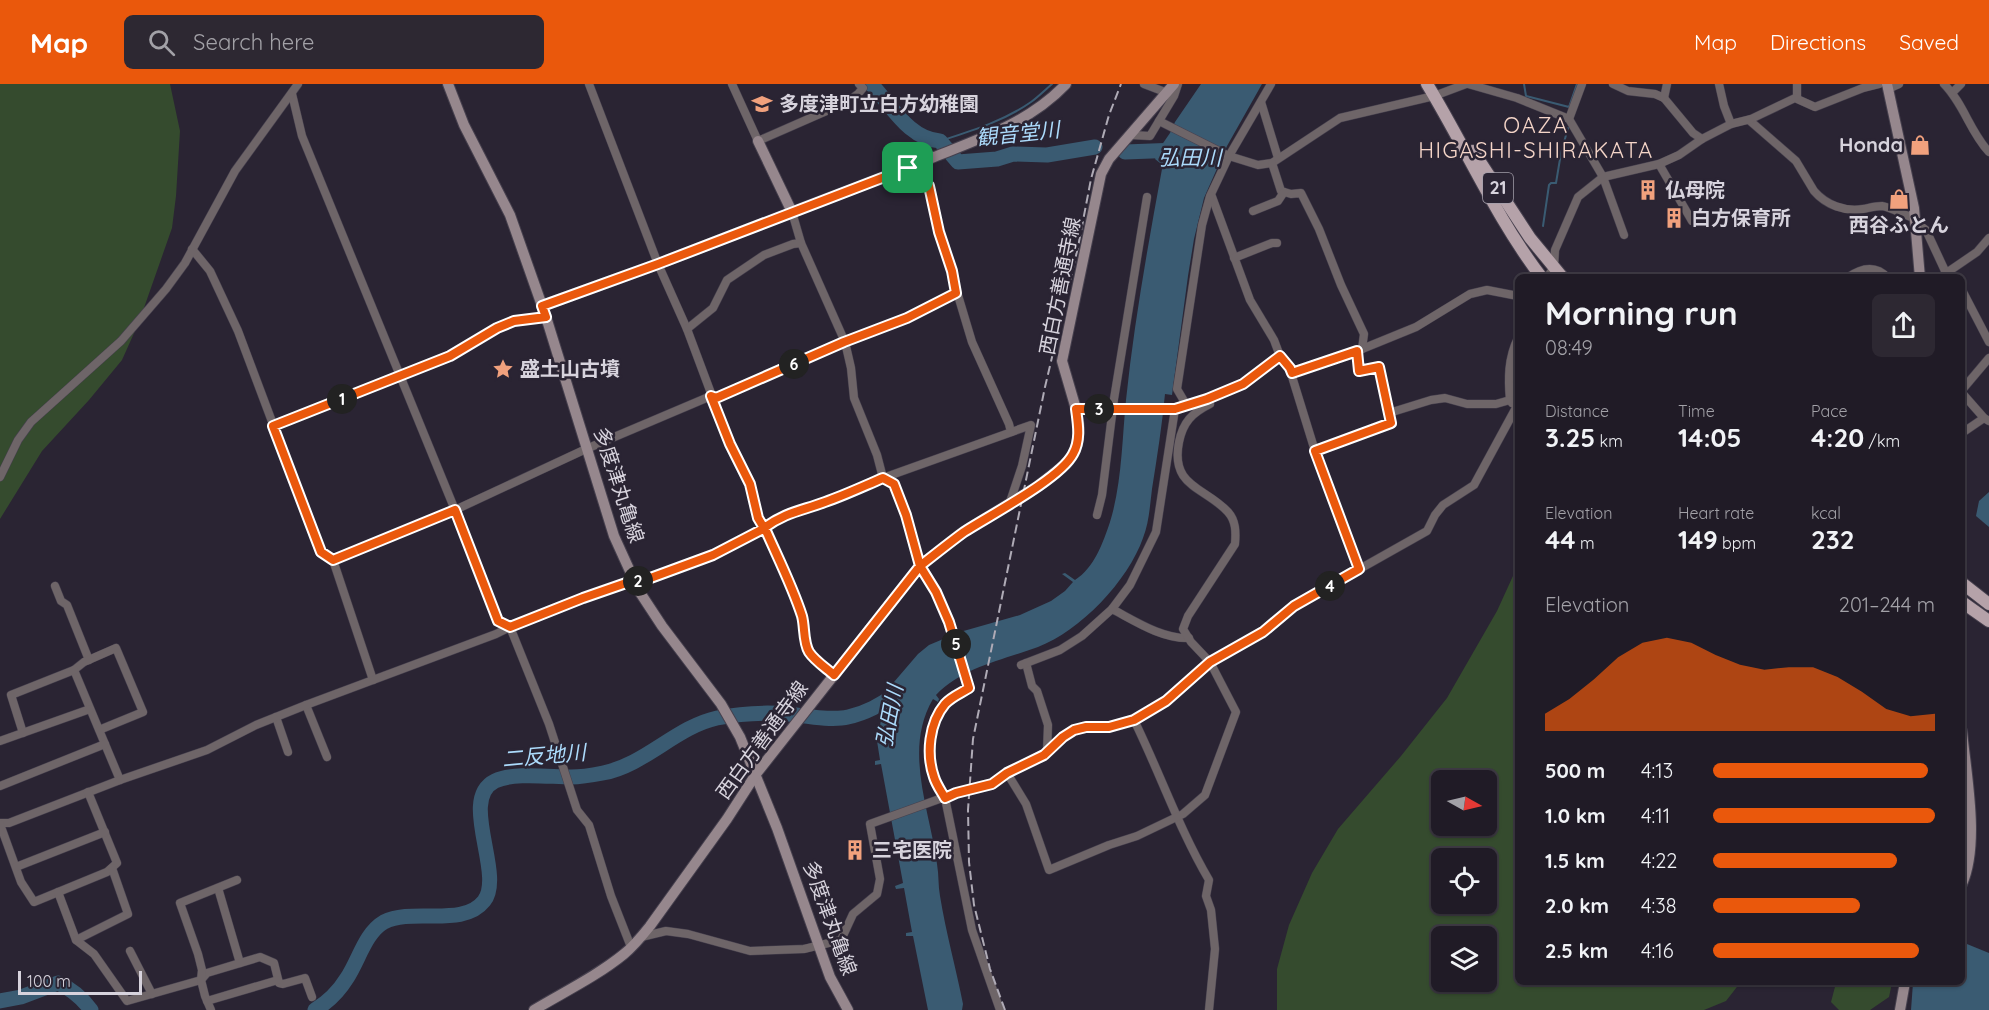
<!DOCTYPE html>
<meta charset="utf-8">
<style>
:root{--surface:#201b26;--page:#2d2832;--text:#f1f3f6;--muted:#a2a1a7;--line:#3d3943;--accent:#ea580c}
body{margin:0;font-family:Quicksand,"Noto Sans JP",sans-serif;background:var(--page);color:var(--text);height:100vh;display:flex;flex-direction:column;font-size:22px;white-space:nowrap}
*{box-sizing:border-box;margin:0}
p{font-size:20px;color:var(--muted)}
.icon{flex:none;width:33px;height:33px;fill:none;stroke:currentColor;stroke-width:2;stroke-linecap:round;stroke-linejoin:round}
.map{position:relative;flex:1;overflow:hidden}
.sheet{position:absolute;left:1515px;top:190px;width:450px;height:711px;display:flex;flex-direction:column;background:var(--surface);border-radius:9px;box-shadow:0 2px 4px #0004,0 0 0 2px var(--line)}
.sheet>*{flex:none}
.needle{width:39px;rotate:98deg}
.buttons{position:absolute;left:1431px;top:686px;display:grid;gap:12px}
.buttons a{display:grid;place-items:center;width:66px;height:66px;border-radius:9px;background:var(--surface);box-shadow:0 2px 4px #0004,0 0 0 2px var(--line);font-size:30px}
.scale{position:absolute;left:18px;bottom:15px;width:124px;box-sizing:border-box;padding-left:6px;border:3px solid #d7d3dd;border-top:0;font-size:16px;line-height:21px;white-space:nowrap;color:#d7d3dd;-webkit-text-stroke:4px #2a2433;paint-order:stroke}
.pin{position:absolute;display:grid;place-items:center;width:51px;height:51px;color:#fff;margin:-26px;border-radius:12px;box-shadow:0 3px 9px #0006}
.km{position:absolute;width:30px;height:30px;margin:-15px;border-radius:50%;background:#222;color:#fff;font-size:16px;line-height:30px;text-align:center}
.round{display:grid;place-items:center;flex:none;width:63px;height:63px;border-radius:9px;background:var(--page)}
.overview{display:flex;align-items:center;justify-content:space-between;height:102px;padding:0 30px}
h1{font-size:33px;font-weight:800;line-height:45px}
.metrics{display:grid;grid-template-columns:repeat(3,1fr);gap:9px;height:102px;padding:6px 30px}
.metrics div{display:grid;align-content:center}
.metrics b{font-size:26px;font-weight:800}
.metrics small{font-size:16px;font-weight:400}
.metrics p{font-size:16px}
.chart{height:168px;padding:12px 30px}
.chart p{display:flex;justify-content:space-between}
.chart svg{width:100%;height:108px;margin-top:6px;fill:var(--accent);opacity:.7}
ul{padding:0 30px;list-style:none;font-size:20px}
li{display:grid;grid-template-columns:96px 72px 1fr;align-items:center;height:45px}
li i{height:15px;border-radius:8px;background:var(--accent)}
header{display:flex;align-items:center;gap:36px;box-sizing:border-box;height:84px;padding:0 30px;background:var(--accent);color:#fff}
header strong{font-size:28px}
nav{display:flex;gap:33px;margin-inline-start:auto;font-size:21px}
.search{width:420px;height:54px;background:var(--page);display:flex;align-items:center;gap:15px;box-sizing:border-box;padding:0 21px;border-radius:9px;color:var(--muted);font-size:22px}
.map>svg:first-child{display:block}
.green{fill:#354b2e;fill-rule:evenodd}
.water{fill:#3a5b72}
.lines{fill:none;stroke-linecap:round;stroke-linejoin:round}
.stream{stroke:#3a5b72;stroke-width:2}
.river{stroke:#3a5b72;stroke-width:15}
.street-casing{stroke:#46404e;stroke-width:9}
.secondary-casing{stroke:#46404e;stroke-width:12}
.primary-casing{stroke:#46404e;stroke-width:14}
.street{stroke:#6e6568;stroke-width:8}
.secondary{stroke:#96878d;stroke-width:10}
.primary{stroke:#b5a2a9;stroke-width:12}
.rail{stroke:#afabb6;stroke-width:2;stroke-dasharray:9 4.5;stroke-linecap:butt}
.route-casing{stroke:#fff;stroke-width:12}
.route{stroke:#ea580c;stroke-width:8}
.labels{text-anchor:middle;stroke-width:5;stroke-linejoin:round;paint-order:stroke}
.shield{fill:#2a2433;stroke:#a39eaa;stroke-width:1.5}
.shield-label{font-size:18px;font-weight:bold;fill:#d7d3dd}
.poi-label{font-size:20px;font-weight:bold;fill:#d7d3dd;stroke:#2a2433;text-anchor:start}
.street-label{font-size:20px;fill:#d7d3dd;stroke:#2a2433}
.water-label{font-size:21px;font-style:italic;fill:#acdbfc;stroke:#2a2433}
.quarter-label{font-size:22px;letter-spacing:1.5px;fill:#f5d5c8;stroke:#2a2433}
</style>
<header>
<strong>Map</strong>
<div class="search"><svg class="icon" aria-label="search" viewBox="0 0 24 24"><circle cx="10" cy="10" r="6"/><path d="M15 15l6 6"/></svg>Search here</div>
<nav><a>Map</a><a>Directions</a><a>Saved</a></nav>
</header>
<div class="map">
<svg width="1989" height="926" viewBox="0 0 1989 926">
<rect width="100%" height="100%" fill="#2a2433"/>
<g class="green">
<polygon points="0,0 170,0 180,47 176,112 172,144 139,238 122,276 89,316 42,367 0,435"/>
<path d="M1518,481V898L1740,899L1726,917L1704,926H1277V885L1289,841L1312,789L1338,745L1401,672L1447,614L1497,527ZM1442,696H1486V741H1442ZM1442,774H1486V819H1442ZM1442,852H1486V897H1442Z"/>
<polygon points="1836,899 1836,898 1892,899 1889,913 1870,926 1839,926 1831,918"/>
</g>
<g class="water">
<path d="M1201,0H1262L1227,62L1204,114L1194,155L1188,192L1172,311L1165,310C1162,342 1157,373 1152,405C1150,421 1149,439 1143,454C1128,497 1080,547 1038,563C1003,576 963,583 936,611L939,615L938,618L933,615C903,666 930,726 937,780C939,791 938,802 940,812C946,849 956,884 963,920L962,926H928L913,852H906V849L912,848L904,804L896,805L895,802L903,799L881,680L875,681V677L880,676L877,657L882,631V612L918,570L929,561L960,548L1020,531L1051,517L1065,507L1073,498L1062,490L1065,489L1075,496C1094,484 1103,459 1110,438C1122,399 1122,356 1126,316C1134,239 1148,161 1162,85L1160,79L1155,75L1159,65L1170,49L1175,38Z"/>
<polygon points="1989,408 1989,443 1976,432 1979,417"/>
<polygon points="1962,858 1989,869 1989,926 1911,926 1913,899 1962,898"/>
</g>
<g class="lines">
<g class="stream">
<polyline points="1524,0 1526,12 1569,23 1577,0"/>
<path d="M940,57C971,47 1004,37 1031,18C1038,13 1045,6 1052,0"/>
<polyline points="1543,142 1549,101 1551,99 1556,99 1561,69 1568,44"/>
</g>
<g class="river">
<path d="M871,0C891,20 908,55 940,57L958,78L997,75L1013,70L1047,71L1095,63"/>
<polyline points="1125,68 1178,66"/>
<path d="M0,917L21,913L58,899C72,905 82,914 91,926"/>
<path d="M315,926C328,918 339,907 347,894C359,876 365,849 384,838C413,823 463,844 484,817C505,790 458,715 495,697C514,688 550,693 571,693C582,693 593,691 603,689C645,681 676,643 717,634C742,629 764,628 789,630C806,632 832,637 848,633C867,629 881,620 897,610"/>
</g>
<g class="street-casing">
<g id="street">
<polyline points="589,0 658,180 687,245 730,360 750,400 758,434 783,484 802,534 803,547 808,567 834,591"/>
<polyline points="732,0 758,57 847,18 858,10 863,4 859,0"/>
<polyline points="1144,0 1165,8"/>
<polyline points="1271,0 1229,72 1211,110 1250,216 1274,256 1280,272 1290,284 1292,289 1362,265 1416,243 1470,210 1487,206 1518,212"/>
<polyline points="1468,0 1517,14 1569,35 1603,93 1624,151"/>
<polyline points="1613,0 1628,7 1655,10 1664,14 1693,49 1702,55"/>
<polyline points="1719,0 1724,22 1731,40"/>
<polyline points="1797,0 1797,14"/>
<path d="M1944,0C1964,20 1970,48 1989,68"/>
<polyline points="1888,5 1899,0"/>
<polyline points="1952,9 1961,0"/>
<polyline points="292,10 302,52 455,426 498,537 510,543 549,640 577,726 589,741 611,812 631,863"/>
<polyline points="1664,14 1667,0"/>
<polyline points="1261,18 1278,74"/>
<polyline points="1569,35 1582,0"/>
<path d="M1749,36L1796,77L1814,107C1826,121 1845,128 1863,125C1869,124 1875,122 1882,122C1890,123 1904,131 1914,134"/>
<polyline points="1159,37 1229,72 1258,81 1272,79 1340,34 1434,12 1466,0"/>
<polyline points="1131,51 1150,52 1174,12 1178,0"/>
<polyline points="1272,79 1281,107 1291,110 1301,109 1319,145 1341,201 1364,250 1362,265"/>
<polyline points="1659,80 1692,137"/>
<polyline points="908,84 914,92 929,102 939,148 972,258 1009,340 1011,348"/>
<polyline points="1253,127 1278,117 1284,108"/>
<path d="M792,128L801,159L845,258L851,284L854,314L877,371L883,394L894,400L906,431L920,482L936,509L949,538L969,604C961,609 951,613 945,620C929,639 926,670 934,693C936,700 941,707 945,714L972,846L1000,926"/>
<polyline points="1914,137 1926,146 1946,189"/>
<polyline points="192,165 210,187 238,247 321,468 333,476 373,596"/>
<polyline points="1234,174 1272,159 1277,159"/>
<polyline points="1547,194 1554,183 1555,166 1578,113 1603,93 1659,80 1679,71 1702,55 1731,40 1751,35 1795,14 1815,23 1863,4 1879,0"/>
<path d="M1847,194C1861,184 1875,180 1888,194"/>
<polyline points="1939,194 1977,168 1989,154"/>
<polyline points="1962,206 1989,258"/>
<polyline points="687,245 713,224 727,196 764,171 793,160 801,159"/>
<polyline points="1290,286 1315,367 1359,485"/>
<polyline points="1962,306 1989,274"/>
<polyline points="1962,309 1984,334 1989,337"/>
<path d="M1512,319L1510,316C1508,295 1508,274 1518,254"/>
<polyline points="1187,322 1177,305 1202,141 1210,112"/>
<polyline points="1076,325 1175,325 1207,315 1243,300 1280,272"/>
<polyline points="1389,329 1431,316 1445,314 1467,320 1496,320 1510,316"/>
<polyline points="272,342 450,272 497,244 514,237 546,233"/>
<polyline points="1962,349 1984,334"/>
<polyline points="1315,367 1391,339 1379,283 1360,287 1357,267"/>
<polyline points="0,393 18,356 31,338 121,257 166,205 185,179 235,87 298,0"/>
<polyline points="1097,431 1102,411 1114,315 1147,113"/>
<polyline points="333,476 455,426 586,365 711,312 716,314 845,258 907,234 956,209"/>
<polyline points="55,502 61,517 67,521 89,576"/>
<path d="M1112,525C1135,537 1162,555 1189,554"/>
<polyline points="1026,579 1032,602 1037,607 1048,641 1047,668"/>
<polyline points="1021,581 1060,566 1082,552 1112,525 1130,501 1156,448 1175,325"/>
<polyline points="306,621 327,673"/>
<polyline points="276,633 288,668"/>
<path d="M1134,636C1160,689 1179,745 1209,796L1206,812L1211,826L1215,865L1209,926"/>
<polyline points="99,646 143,628 116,564 84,578 74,586 120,696"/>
<polyline points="23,649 11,611 74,586"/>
<polyline points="0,657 90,625"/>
<path d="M1007,689L1026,720L1049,786L1109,761L1137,752L1183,730L1205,711L1236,628L1210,578L1191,558L1183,545L1188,532L1235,460C1236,448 1236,437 1228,428C1205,403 1170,403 1179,358C1183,338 1192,329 1210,320L1207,315"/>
<polyline points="0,702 105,660"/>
<polyline points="0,739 9,739 120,696 207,666 256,641 306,621 496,550 510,543 583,514 629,498 645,496 713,471 763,445 786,430 825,418 883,394 1031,341 1022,382 1010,418"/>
<polyline points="0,740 21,798 34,818 107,788 117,779 88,708"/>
<polyline points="16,783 105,748"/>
<polyline points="218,804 240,879"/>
<polyline points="58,808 76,856 94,870 127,917 201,896 207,889 260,873 274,879 279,899 283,900 305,894 312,913"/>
<polyline points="641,853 666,847 688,850 750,867 804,865 841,856 853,830 877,810 880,795 870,740 956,709 992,700 1007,689 1044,671 1063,653 1074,646 1086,643 1109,643 1134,636 1166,617 1210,578 1263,548 1294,522 1427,447 1435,431 1443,421 1474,401 1518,320"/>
<polyline points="76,856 128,830 112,784"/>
<polyline points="130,867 152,910"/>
<polyline points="207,917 278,896"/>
<polyline points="211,926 205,912 201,896 202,886 198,870 180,819 237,796"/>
</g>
</g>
<g class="secondary-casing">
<g id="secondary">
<polyline points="448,0 464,41 510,131 546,233 614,452 639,507 662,542 721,620 740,653 777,744 830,893 848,926"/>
<polyline points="1887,0 1914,124 1920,194"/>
<path d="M758,57L792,128C839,110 887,92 934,73C982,54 1030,38 1066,0"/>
<polyline points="542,222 658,180 792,128"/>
<path d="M1962,647C1966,690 1980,760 1962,800"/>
<path d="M534,926C564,908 597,892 624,870C634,862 642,852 650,842L727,735L756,690L920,482L962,449L1038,402L1067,379L1074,369L1078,357L1079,343L1076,325L1062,277L1101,90L1109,75L1174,0"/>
<polyline points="1900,926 1905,898"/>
</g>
</g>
<g class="primary-casing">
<g id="primary">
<path d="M1427,0C1466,64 1496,134 1542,194"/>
<polyline points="1473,67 1530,154 1563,194"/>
<polyline points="1962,499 1989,520"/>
<polyline points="1962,518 1989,537"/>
</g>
</g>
<use href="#street" class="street"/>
<use href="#secondary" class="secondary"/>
<use href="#primary" class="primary"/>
<polyline class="rail" points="1005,926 990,885 974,821 969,778 968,726 973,655 1045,303 1078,163 1091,95 1109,31 1121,0"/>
</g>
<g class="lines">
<g class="route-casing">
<path id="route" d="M908,84L658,180L542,222L546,233L514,237L497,244L450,272L273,342L321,468L333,476L455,426L498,537L510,543L583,514L629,498L645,496L713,471L763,445L764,444C786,428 801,427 825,418C845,411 864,402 883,394L894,400L906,431L920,482C934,471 949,459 964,448C990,431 1060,395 1073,370C1081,356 1078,340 1076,325H1175L1207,315L1243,300L1280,272L1290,284L1292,289L1357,267L1359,287L1379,283L1391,339L1315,367L1359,485L1294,522L1263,548L1210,578L1166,617L1134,636L1109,643H1086L1074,646L1063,653L1044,671L1007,689L992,700L956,709L945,714C941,707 936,700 934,693C926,670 929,639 945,620C951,613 961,609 969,604L949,538L936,508L920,482L834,591C826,584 815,577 809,568C803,558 805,543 802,532C793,504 779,476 767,449L758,434L750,400L730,360L711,312L716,314L844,258L907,234L956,209L952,187L939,148L929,102L915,92L908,84"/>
</g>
<use href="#route" class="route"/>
</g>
<defs>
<g id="school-bare" transform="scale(1.62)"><path d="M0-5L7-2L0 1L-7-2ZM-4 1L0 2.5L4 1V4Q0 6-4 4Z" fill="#f1a17d" stroke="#2a2433" stroke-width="2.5" paint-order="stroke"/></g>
<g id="shop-bare" transform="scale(1.62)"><path d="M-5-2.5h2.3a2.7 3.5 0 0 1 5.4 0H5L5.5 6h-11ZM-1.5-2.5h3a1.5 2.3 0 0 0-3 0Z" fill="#f1a17d" stroke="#2a2433" stroke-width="2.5" paint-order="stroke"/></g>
<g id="building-bare" transform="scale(1.62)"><path d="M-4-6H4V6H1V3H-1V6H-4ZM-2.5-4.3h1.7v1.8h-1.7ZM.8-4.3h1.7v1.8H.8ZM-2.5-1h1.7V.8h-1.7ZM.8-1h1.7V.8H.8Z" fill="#f1a17d" stroke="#2a2433" stroke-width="2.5" paint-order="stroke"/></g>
<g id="sight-bare" transform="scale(1.62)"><path d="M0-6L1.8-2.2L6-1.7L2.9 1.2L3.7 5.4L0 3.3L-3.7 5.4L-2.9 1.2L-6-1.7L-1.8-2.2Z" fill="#f1a17d" stroke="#2a2433" stroke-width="2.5" paint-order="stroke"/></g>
</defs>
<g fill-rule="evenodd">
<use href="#school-bare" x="762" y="20"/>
<use href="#shop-bare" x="1920" y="61"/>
<use href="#building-bare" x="1648" y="106"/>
<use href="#shop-bare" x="1899" y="115"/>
<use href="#building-bare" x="1674" y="134"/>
<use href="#sight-bare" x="503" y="285"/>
<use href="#building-bare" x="855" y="766"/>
</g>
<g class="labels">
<rect class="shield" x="1483" y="89" width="30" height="30" rx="4.5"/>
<g class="shield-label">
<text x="1498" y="110">21</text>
</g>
<g class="poi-label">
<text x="779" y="27">多度津町立白方幼稚園</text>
<text x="1903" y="68" text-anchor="end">Honda</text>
<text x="1665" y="113">仏母院</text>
<text x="1691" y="141">白方保育所</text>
<text x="1899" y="148" text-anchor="middle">西谷ふとん</text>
<text x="520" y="292">盛土山古墳</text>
<text x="872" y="773">三宅医院</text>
</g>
<g class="street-label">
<text transform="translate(1060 202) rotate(-79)" y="7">西白方善通寺線</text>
<text transform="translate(619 401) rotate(72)" y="7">多度津丸亀線</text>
<text transform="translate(762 656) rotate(-54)" y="7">西白方善通寺線</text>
<text transform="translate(830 834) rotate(70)" y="7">多度津丸亀線</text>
</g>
<g class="water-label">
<text transform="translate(1018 50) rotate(-6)" y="7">観音堂川</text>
<text x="1190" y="81">弘田川</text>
<text transform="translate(890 632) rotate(-79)" y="7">弘田川</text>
<text transform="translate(544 672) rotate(-5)" y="7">二反地川</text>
</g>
<g class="quarter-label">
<text x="1536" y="49">OAZA<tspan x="1536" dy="25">HIGASHI-SHIRAKATA</tspan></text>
</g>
</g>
</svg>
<div class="buttons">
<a><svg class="needle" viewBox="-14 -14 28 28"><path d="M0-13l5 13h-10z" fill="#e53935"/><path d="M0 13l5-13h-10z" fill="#a2a1a7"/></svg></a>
<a><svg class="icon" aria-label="locate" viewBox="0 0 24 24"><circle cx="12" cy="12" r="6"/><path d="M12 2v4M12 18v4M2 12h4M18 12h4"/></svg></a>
<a><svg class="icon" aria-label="layers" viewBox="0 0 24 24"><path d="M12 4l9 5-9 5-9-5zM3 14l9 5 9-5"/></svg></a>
</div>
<div class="scale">100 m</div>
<div class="pin" style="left:908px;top:84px;background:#1e9e55"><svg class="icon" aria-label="arrive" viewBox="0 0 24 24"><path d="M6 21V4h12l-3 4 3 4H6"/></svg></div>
<b class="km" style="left:342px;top:315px">1</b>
<b class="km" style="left:638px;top:497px">2</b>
<b class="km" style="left:1099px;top:325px">3</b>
<b class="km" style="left:1330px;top:502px">4</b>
<b class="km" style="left:956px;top:560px">5</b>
<b class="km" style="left:794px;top:280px">6</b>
<section class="sheet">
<div class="overview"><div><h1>Morning run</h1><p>08:49</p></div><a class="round"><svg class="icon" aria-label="share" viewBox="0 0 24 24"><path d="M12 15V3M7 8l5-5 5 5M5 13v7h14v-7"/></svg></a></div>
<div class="metrics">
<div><p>Distance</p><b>3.25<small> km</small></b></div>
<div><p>Time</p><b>14:05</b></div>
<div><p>Pace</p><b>4:20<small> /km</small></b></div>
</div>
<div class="metrics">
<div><p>Elevation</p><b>44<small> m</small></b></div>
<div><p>Heart rate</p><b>149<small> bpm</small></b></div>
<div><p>kcal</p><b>232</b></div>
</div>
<div class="chart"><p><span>Elevation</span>201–244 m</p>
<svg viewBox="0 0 160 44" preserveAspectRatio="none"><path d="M0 44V37L10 31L20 23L30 14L40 8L50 6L60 8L70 13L80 17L90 19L100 18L110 18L120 22L130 28L140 35L150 38L160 37V44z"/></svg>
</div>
<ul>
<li><b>500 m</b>4:13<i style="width:97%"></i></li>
<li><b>1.0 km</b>4:11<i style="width:100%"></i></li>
<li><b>1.5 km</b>4:22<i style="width:83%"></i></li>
<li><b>2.0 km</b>4:38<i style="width:66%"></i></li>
<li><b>2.5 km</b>4:16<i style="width:93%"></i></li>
</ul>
</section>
</div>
